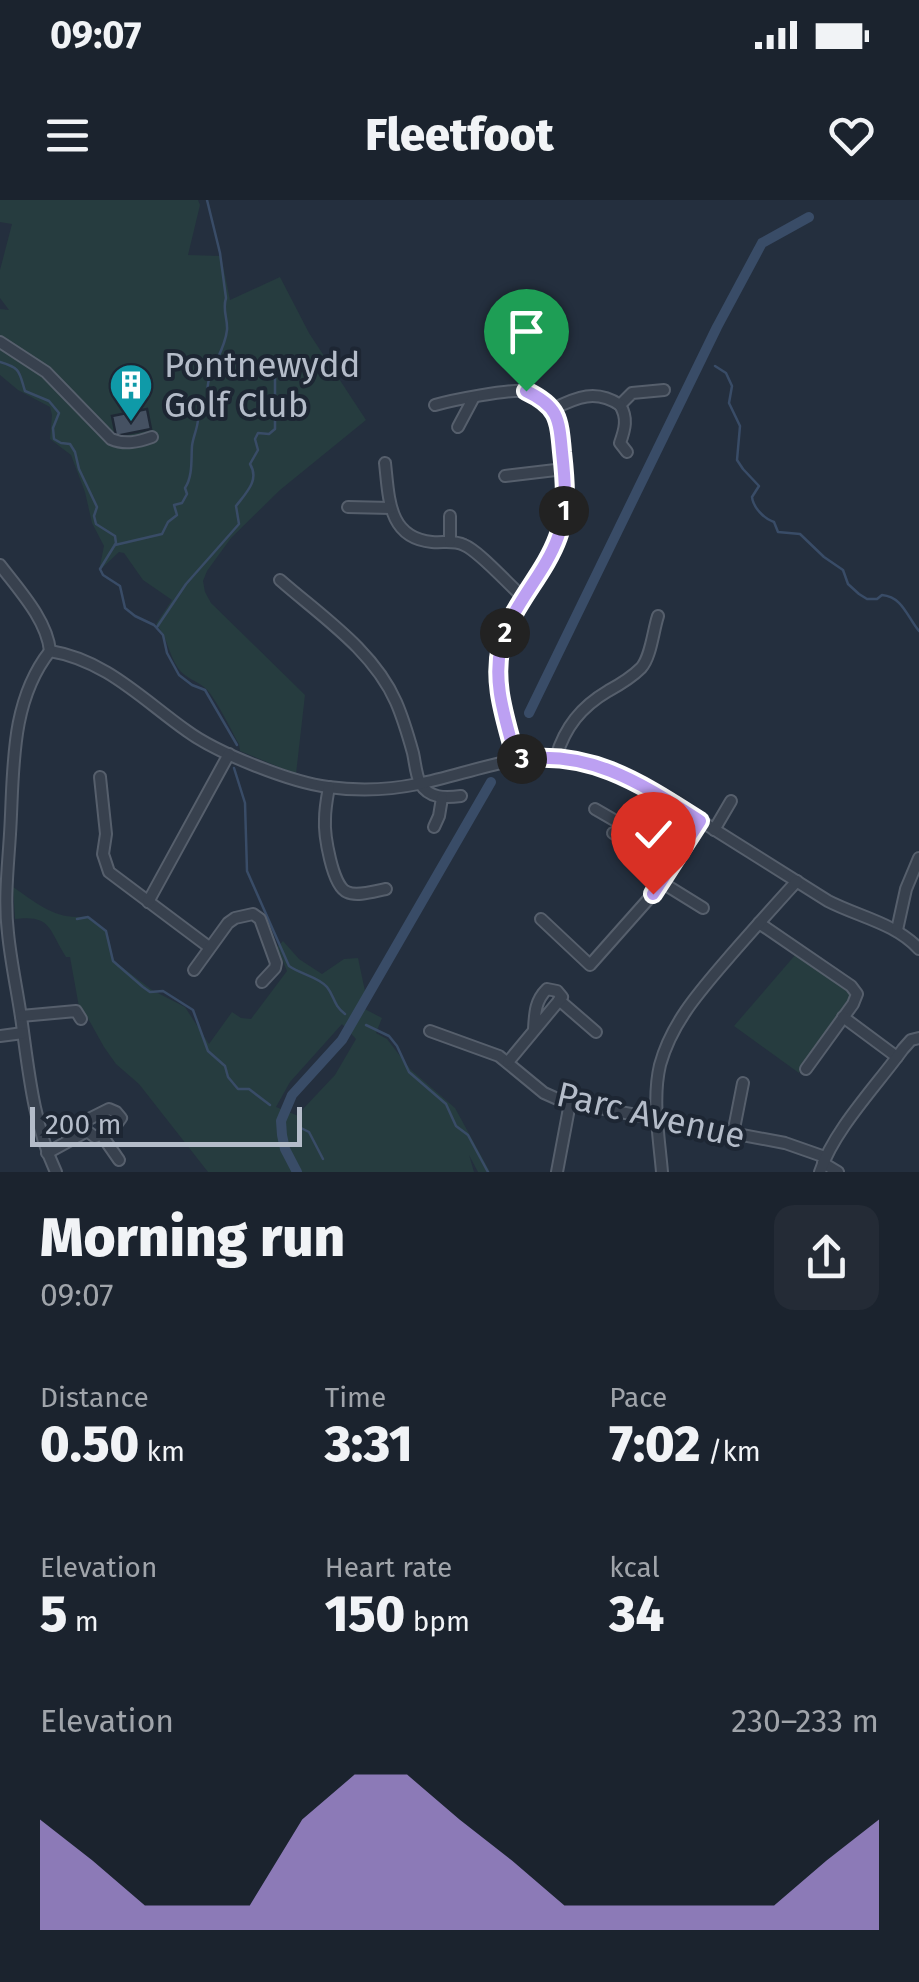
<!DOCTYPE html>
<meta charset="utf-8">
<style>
:root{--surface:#1b232e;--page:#242b36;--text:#f1f3f6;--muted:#a0a4aa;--accent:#bca0f2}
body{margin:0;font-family:"Fira Sans",sans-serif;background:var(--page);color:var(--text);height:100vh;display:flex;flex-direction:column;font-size:38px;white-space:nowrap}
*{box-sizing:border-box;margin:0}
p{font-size:32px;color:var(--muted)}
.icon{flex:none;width:55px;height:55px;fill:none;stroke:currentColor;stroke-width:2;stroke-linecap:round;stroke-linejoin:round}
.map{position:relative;height:972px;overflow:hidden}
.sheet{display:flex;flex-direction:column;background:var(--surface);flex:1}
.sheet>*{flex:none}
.scale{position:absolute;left:30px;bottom:25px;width:272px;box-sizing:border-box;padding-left:10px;border:5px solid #b4bcc9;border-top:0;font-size:28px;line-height:35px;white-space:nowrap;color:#b4bcc9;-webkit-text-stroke:8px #1d2633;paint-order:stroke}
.pin{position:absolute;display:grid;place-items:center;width:85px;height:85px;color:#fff;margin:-102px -42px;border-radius:50% 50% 50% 0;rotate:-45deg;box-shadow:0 0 10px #0007}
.pin .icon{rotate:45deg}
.km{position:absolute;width:50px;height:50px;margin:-25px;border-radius:50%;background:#222;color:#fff;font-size:28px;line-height:50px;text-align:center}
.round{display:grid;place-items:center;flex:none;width:105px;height:105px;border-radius:20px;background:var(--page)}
.overview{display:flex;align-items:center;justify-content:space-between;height:170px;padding:0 40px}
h1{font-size:55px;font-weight:800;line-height:75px}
.metrics{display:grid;grid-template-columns:repeat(3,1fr);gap:15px;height:170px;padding:10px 40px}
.metrics div{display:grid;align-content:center}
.metrics b{font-size:50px;font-weight:800}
.metrics small{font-size:28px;font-weight:400}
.metrics p{font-size:28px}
.chart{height:280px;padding:20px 40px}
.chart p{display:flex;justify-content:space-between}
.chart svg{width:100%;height:180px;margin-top:10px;fill:var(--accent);opacity:.7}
.status{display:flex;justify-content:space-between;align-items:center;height:70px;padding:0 50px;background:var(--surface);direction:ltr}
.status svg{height:28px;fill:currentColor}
header{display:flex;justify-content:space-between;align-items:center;height:130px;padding:0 40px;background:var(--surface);font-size:45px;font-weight:800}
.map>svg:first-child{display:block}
.green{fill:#263c3f;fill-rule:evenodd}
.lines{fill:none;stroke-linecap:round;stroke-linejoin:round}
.stream{stroke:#394c67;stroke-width:2.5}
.canal{stroke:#394c67;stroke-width:10}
.building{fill:#455162;stroke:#1f2835;stroke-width:2.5}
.minor-casing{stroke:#565f6c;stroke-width:14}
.minor{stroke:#38414e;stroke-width:10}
.route-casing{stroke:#fff;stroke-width:20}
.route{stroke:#bca0f2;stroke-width:12}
.labels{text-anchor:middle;stroke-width:8;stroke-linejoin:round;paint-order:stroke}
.poi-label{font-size:35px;fill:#b4bcc9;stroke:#1d2633;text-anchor:start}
.street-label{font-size:35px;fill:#b4bcc9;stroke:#1d2633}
</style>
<div class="status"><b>09:07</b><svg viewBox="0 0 49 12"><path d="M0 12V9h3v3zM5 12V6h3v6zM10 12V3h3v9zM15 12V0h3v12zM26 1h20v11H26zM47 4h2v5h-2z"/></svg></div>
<header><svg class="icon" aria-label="menu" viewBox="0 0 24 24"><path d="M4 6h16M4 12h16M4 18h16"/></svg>Fleetfoot<svg class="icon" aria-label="heart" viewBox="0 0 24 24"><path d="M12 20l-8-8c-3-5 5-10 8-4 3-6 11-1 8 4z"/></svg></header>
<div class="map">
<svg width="919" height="972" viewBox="0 0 919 972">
<rect width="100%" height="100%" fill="#242f3e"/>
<g class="green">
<path d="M0,0H198L200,5L188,55L221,56L230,100L280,77L309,133L366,220L280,290L231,338L207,371L203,381L205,392L211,403L305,495L296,574L240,551L239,544C232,532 214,494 204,487C195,480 185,478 178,468C168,453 168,438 156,424L172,400L143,380L124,353L119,352L99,371L104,346L92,323L85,292L71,255L50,239L52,215L50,207L18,190L0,175V109L9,110L0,98V70L12,24L0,22Z"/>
<path d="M13,687C38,704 56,721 88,716L107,731L114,761L152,790L185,807L209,844L232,812L241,818L251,819L287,771L277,747L283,741L299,759L322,774L344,759L358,758L365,791L359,806L382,818L376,833L387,839L411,870L455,908L490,972H478L469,955L474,972H208L139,884L116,864L104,847L85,813L79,807L70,757H66C48,728 51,715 15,719ZM342,824L356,839L335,875L303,909L301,917L276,907L290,882Z"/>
<polygon points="796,754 846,787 850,796 847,804 799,873 734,826"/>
</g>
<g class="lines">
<g class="stream">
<path d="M0,162C21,168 19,172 25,191L49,201L59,213L53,228L54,239L61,243L70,244L75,252L79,269L97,307L94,316L96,324L115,336L116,343L100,369L103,375L120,386L125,408L135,416L154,425L163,435L167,453L179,475L192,485L205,490L237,545"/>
<path d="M715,166L726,173L732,186L729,203L740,226L737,260L743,269L759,286L752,297C753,307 764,319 774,322L778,332L800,334L824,357L843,370L848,384L859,394L867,399H877L882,395C903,397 907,417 919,431"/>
<path d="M115,345L162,334L168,322L177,315L174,305L182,303L187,294L185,288C193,276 191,259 192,246C193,237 197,230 198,220L211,209C198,177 224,159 227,130C228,119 222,110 226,98L220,53L207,0"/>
<path d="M157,427L186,384L239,324L236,306C246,293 260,280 250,264L258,250L255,239L258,233L269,234L275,229V177L282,168V160"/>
<path d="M234,568L245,603L247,671L289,766C300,774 319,777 327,787C335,797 333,805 345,814"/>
<polyline points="77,719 88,717 106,731 113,761 143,787 150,792 163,791 193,810 208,851 225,866 228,877 238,889 249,889 270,905"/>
<polyline points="366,825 389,836 397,846 409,872 446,904 456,926 468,935 488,972"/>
<polyline points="301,928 309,932 323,959"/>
</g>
<g class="canal">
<polyline points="529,513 717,127 762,43 809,17"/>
<polyline points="297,972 285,949 282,935 281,921 292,895 342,840 491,582"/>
</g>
</g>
<polygon class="building" points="147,209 151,229 116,236 112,216"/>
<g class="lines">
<g class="minor-casing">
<g id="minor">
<path d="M0,142L46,172L111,239C125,245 138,242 152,237"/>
<path d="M435,205C452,200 509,189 525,191C536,193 550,204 555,213C562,226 561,244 563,258C565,283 567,309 559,334C546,375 509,405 501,449C493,488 508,523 516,561"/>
<path d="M620,205C628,218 625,229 620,243L627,252"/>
<polyline points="620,205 632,193 664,190"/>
<path d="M553,209C577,197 596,189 620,205"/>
<polyline points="458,227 474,197"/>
<path d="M385,263C389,298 388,338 432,342C443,343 454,340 464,345C479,351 508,384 523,397"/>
<polyline points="505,276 564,269"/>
<polyline points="348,307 391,308"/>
<polyline points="450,342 450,316"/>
<path d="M0,365C19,390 47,420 50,451"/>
<path d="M280,380C321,416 373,450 396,502C403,518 408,535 413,553C415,562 416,575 420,583C429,599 446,598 461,596"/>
<path d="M50,451C106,460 143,500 187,531C217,553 290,582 328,587C358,591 389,590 418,584C463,575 507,556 553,557C588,559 623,574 653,591L828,701C859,717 895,723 919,749"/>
<path d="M50,451C9,503 14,572 10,634C8,667 4,700 8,733C11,764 18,794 22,824C29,875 34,925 56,972"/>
<path d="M556,557C565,527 581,507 608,491C619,485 632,477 641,468C651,457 653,431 658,416"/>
<polyline points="100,577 106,634 103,654 109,672 209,747"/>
<path d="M329,587C327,598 325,608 325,619C324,634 332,686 347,692C357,697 375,691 386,689"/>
<polyline points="595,609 678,657"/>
<polyline points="434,627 439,616 442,598"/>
<polyline points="714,630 731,601"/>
<polyline points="613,633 671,668"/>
<polyline points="661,682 703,708"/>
<polyline points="148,702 229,554"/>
<polyline points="541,719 590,765 653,694 700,621"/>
<polyline points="759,723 851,786 857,794 853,804 806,869"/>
<polyline points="897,730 906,689 919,658"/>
<polyline points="194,770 228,723 235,718 253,714 260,719 276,763 275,768 262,782"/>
<polyline points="559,800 596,832"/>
<polyline points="21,816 76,811 81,819"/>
<polyline points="843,817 897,857"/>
<polyline points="430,831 499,856 544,893 562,901 785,943 825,957"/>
<polyline points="0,836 23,833"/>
<path d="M508,862L562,797L557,791L547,789C535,801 535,813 534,829"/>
<polyline points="101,934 119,960"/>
<polyline points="733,934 743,883"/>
<polyline points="47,953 87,931 84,925 89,919 109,909 116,912 121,918 113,929 95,937 87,931"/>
<polyline points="823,963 838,972"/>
<polyline points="557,972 570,903"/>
<path d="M662,972C659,937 652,899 660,865C672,821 702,789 730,756C752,731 774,706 797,681"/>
<path d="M820,972C833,931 877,885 903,849L911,840L919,838"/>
</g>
</g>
<use href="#minor" class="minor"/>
</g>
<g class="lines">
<g class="route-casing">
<path id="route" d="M526,191C558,206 559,218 562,252C565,279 568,310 558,337C544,376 511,405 501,446C492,486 507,522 516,560C589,548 642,584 700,621L653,694"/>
</g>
<use href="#route" class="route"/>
</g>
<defs>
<g id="building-pin" transform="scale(2.25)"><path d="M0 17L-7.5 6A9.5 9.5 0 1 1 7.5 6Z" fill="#0f9aa8" stroke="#1d2633"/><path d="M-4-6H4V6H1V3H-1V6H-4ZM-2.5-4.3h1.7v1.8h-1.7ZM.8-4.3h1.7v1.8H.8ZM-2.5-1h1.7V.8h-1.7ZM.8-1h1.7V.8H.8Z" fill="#fff"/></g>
</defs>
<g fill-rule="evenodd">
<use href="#building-pin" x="131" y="185"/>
</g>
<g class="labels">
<g class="poi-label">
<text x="164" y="177">Pontnewydd<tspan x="164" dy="40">Golf Club</tspan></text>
</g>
<g class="street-label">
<text transform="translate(651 915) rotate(13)" y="12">Parc Avenue</text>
</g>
</g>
</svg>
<div class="scale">200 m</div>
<div class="pin" style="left:526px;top:191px;background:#1e9e55"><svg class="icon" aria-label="arrive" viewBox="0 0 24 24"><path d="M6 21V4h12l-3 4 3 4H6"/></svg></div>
<div class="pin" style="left:653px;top:694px;background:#d93025"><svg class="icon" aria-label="check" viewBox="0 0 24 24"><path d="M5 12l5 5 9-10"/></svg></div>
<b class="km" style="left:564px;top:311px">1</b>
<b class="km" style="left:505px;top:433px">2</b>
<b class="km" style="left:522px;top:559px">3</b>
</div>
<section class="sheet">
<div class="overview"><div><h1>Morning run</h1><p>09:07</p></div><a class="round"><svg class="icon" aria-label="share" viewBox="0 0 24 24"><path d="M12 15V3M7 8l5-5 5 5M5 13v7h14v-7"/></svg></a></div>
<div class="metrics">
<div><p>Distance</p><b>0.50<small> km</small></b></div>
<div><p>Time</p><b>3:31</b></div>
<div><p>Pace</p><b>7:02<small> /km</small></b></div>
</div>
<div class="metrics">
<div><p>Elevation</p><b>5<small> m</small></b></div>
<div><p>Heart rate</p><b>150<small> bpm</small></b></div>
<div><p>kcal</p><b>34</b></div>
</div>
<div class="chart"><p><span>Elevation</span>230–233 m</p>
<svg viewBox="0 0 160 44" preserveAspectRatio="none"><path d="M0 44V17L10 27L20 38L30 38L40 38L50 17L60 6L70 6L80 17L90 27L100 38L110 38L120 38L130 38L140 38L150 27L160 17V44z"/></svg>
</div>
</section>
